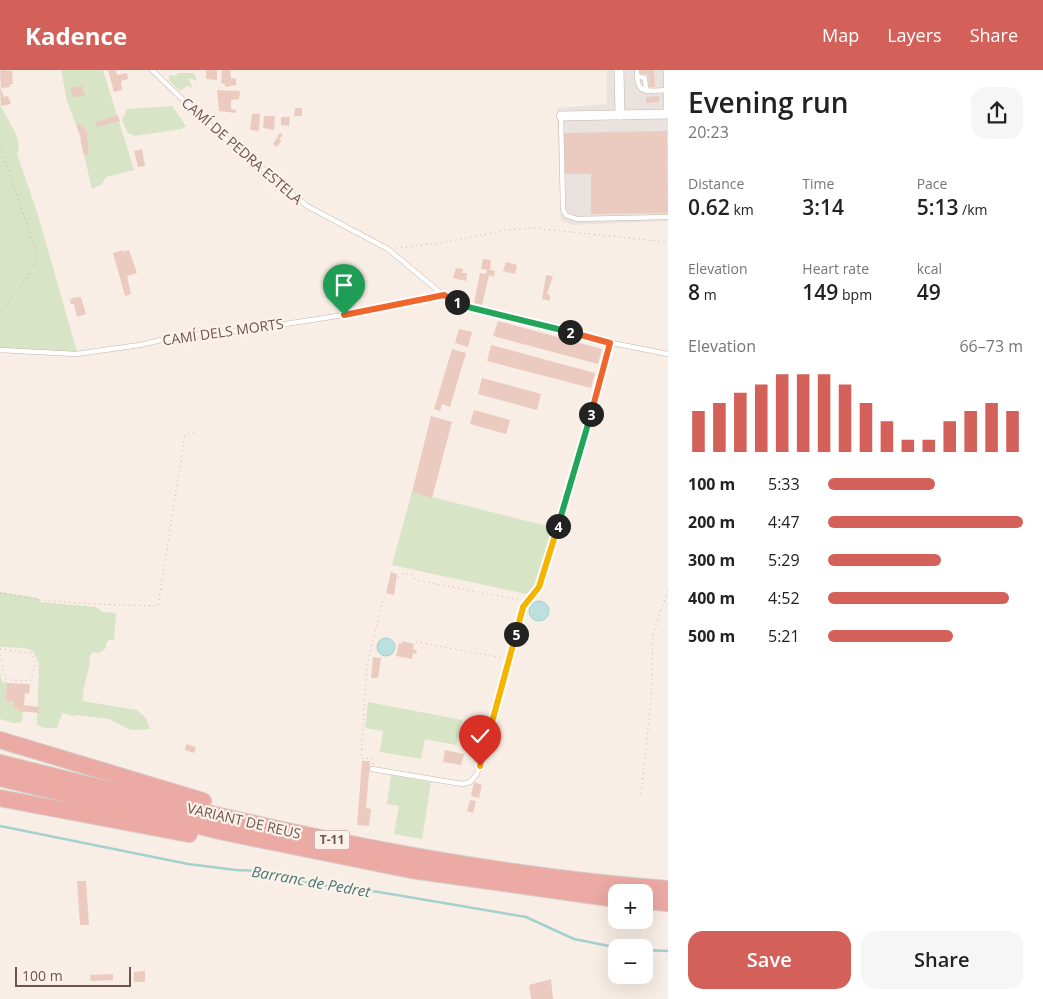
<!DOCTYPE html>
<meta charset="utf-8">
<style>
:root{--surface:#fff;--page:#f6f6f6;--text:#222;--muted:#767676;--accent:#d36059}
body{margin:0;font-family:"Open Sans",sans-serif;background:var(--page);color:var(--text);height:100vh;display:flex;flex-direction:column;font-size:19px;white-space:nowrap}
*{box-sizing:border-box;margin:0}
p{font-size:16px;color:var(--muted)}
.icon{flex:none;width:28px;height:28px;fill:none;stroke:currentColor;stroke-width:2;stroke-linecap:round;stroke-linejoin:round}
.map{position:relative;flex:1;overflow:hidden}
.sheet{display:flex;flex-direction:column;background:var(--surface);width:375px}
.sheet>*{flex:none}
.tools{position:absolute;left:608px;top:814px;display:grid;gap:10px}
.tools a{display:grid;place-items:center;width:45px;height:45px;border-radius:10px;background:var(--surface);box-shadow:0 5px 20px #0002;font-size:25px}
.scale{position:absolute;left:15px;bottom:12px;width:116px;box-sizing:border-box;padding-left:5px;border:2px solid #6e544e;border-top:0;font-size:14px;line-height:18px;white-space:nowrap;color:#6e544e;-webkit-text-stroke:4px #fcf2ea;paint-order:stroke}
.pin{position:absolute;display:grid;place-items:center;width:42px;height:42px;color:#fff;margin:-51px -21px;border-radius:50% 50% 50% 0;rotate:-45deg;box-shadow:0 0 5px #0007}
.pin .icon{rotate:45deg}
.km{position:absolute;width:25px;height:25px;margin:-12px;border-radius:50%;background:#222;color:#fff;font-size:14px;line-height:25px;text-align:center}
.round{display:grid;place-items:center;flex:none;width:52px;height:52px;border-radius:15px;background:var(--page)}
.summary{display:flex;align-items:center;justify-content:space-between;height:85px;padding:0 20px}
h1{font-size:28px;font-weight:600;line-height:38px}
.figures{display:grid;grid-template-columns:repeat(3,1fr);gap:8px;height:85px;padding:5px 20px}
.figures div{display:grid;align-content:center}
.figures b{font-size:21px;font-weight:600}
.figures small{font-size:14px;font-weight:400}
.figures p{font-size:14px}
.chart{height:140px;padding:10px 20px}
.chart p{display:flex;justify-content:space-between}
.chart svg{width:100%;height:90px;margin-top:5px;stroke:var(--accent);stroke-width:6}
.primary-button{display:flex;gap:10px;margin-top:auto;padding:10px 20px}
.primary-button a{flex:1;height:58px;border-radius:15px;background:var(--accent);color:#fff;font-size:20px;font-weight:600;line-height:58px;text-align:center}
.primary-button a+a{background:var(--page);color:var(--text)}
ul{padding:0 20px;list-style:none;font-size:16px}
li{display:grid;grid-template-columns:80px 60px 1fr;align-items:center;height:38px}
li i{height:12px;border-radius:6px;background:var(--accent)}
header{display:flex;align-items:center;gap:30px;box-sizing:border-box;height:70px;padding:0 25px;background:var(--accent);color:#fff}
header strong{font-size:24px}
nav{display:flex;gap:28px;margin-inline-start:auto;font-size:18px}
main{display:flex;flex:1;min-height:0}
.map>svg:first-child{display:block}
.industrial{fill:#e9e2df}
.green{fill:#d7e4c5}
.water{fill:#bce0df;stroke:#a4d0cf}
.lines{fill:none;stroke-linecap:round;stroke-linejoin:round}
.stream{stroke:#a4d0cf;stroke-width:2.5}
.building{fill:#ebcac0}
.lane-casing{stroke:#c8b5ad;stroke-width:5.5}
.street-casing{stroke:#c8b5ad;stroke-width:10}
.highway-casing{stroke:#d4ccca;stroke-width:18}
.path{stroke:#cfada4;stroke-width:1;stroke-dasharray:1 4;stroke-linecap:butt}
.lane{stroke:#fff;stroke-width:4.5}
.street{stroke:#fff;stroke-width:9}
.highway{stroke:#ebaaa3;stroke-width:16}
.split-1-casing{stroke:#fff;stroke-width:10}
.split-2-casing{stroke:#fff;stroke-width:10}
.split-3-casing{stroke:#fff;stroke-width:10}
.split-4-casing{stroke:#fff;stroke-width:10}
.split-5-casing{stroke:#fff;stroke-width:10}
.split-6-casing{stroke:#fff;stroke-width:10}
.split-1{stroke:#f0652b;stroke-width:6}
.split-2{stroke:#22a559;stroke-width:6}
.split-3{stroke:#f0652b;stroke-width:6}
.split-4{stroke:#22a559;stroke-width:6}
.split-5{stroke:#f5b400;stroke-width:6}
.split-6{stroke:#f5b400;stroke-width:6}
.labels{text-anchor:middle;stroke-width:4.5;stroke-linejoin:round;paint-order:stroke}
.shield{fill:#fcf2ea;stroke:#99837d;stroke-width:1}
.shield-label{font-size:12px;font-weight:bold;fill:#6e544e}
.street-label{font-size:14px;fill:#6e544e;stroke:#fcf2ea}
.water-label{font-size:15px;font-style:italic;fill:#477878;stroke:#fcf2ea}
</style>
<header>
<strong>Kadence</strong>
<nav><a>Map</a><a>Layers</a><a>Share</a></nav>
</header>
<main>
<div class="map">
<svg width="668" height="929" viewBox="0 0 668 929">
<rect width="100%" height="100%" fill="#f9eee5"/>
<polygon class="industrial" points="607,0 668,0 668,151 572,155 561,150 557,38 607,34"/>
<g class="green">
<polygon points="61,0 103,0 134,100 106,107 102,114 92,119 84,85 89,83 87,61 80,54 76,55 67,31"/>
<polygon points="177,3 194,3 197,10 195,18 197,11 189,8 192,18 187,16 180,21 169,10 169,5 177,6"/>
<path d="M0,34C6,48 24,70 17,84L38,145L77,282L0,278Z"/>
<polygon points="172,36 186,56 181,59 134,66 127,62 122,50 127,39"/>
<polygon points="412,422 555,458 535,521 526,524 392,495"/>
<path d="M0,522L38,528L40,532L96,537L103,542L116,543L114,570H109L106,574V578L99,583L93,582L90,586C90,603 82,614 83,631L137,640L146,648L150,659L131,660L109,649L78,645L73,646L62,643L57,658H44L37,655L39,593L33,581L25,578L0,577Z"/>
<polygon points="0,602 2,612 7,613 6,631 14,631 13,637 18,638 18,641 23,641 22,652 13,653 0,649"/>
<polygon points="368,632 462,650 456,675 425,669 421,689 380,682 383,661 365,658"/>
<polygon points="391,705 431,712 422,769 394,764 399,736 387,734"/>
</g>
<g class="water">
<circle cx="539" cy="541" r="10"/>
<circle cx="386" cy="577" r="9"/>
</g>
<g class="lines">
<g class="stream">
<polyline points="0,756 188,794 236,800 260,801 319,815 379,822 526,847 574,869 619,878"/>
<polyline points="644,880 668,881"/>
</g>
</g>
<g class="building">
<polygon points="3,0 12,1 13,14 10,14 10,17 1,18 0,1"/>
<polygon points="108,0 116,0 117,5 127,3 128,9 121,11 122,20 114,22"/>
<polygon points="206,0 217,0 217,10 206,9"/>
<polygon points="222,0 230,0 231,8 236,9 236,15 225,17 225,14 221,13"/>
<polygon points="639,0 654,0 655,17 649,17 648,4 640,4"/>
<polygon points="82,16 85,26 73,27 70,18"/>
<polygon points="0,17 4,27 8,26 11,34 1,36"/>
<polygon points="217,20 240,21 239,29 231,30 231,39 236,40 236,43 219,41"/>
<polygon points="659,26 660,32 646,33 646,27"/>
<polygon points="295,38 302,38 302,46 294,46"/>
<polygon points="252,44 260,44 259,61 250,60"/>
<polygon points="118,45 120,51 97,57 96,52"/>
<polygon points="264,46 275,46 274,60 263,58"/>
<polygon points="281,47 290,47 289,56 281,55"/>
<polygon points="80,54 87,61 89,84 84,85 80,68 81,68 76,55"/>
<polygon points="667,61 668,143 591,144 591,104 565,104 564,63"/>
<polygon points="280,63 283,65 279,69 281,71 277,77 273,74"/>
<polygon points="142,79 145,96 138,97 134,81"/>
<polygon points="123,180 123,182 129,180 137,203 127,206 131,224 125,226 113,183"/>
<polygon points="483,189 491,190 490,200 495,201 494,207 489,205 482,235 474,233 480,203 486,204 487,200 481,199"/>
<polygon points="506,192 517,195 515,204 503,201"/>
<polygon points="456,198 463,199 462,203 467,203 466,211 453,208"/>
<polygon points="546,205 553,206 547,224 550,225 550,231 542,229"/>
<polygon points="81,227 86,244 77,247 74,234 71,234 70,231 72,228"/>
<polygon points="498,251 602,279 598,294 493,266"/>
<polygon points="459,259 472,262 468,277 455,273"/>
<polygon points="491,275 595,303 591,318 487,291"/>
<polygon points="452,279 466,283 450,337 442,334 440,341 434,339"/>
<polygon points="482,308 541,324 537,340 478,324"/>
<polygon points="474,340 510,350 506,364 470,354"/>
<polygon points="431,346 452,352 432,428 412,422"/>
<polygon points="391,502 397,504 394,525 386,523"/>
<polygon points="402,571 414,574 413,579 417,580 416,584 413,583 412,589 396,586 399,573 402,574"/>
<polygon points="373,587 381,588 378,608 371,608"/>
<polygon points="7,613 30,614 29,624 25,623 24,635 39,637 39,643 18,641 18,638 13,637 14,631 6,631"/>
<polygon points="469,659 478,661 476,670 467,668"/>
<polygon points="186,674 196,677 194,683 185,680"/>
<polygon points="469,678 480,680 479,686 468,684"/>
<polygon points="445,680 464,684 461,695 443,692"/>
<polygon points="362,691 370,691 366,738 371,739 369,756 357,755"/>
<polygon points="474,712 482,715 479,728 471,726"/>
<polygon points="470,730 476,731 473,743 467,741"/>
<polygon points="77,811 86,811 89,855 80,855"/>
<polygon points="145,901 145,912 134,912 134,902"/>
<polygon points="113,904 113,910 91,911 90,905"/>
<polygon points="551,909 553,929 531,929 529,915"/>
</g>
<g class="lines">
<g class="lane-casing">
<g id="lane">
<polyline points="152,0 205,51 307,136 388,179 448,229 468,237 535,252 597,270 668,284"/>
<path d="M637,0C636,25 645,21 666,20"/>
<polyline points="637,6 645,8 646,21"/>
<polyline points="666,44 666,0"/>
<polyline points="561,46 563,140 566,145 577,149 668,147"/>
<polyline points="0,280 76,284 140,275 174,267 252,259 344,245 444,225"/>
<polyline points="372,699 462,714 470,712 477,704 523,537 539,517 545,500 610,273"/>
</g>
</g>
<g class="street-casing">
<g id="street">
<polyline points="619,0 620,45"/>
<polyline points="561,46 668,44"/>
</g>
</g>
<g class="highway-casing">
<g id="highway">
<polyline points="0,670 203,731"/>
<path d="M0,693C220,748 442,802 668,819"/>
<polyline points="0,708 224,762 411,800 616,829"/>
<polyline points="0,728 189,764"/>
<polyline points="644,831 668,833"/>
</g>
</g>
<g class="path">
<polyline points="0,77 38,186 26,209 0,244"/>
<polyline points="396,178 441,173 506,160 532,158 668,172"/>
<polyline points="398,507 403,503 413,505 416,510 519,530"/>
<polyline points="0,523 41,530 89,534 158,536 185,365 194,362"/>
<polyline points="416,572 503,588"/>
<polyline points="0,579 31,583 36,592 31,610 19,611 5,609 0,584"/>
<polyline points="373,694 373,689 361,688 367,595 383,530"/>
<polyline points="641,724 651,632 653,563 668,521"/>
</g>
<use href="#lane" class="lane"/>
<use href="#street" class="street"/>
<use href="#highway" class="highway"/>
</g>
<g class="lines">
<g class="split-1-casing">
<polyline id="split-1" points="344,245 444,225 457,232"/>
</g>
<g class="split-2-casing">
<polyline id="split-2" points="457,232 468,237 570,262"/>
</g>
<g class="split-3-casing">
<polyline id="split-3" points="570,262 610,273 591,344"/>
</g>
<g class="split-4-casing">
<polyline id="split-4" points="558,456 591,344"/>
</g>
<g class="split-5-casing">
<polyline id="split-5" points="516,564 523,537 539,517 558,456"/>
</g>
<g class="split-6-casing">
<polyline id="split-6" points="480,696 516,564"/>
</g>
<use href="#split-1" class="split-1"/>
<use href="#split-2" class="split-2"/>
<use href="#split-3" class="split-3"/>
<use href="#split-4" class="split-4"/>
<use href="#split-5" class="split-5"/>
<use href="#split-6" class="split-6"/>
</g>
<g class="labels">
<rect class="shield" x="314.5" y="760.5" width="35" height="19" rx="4"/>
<g class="shield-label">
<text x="332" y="774">T-11</text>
</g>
<g class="street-label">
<text transform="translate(242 81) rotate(41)" y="5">CAMÍ DE PEDRA ESTELA</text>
<text transform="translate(223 262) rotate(-8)" y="5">CAMÍ DELS MORTS</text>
<text transform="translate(244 751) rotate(13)" y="5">VARIANT DE REUS</text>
</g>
<g class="water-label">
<text transform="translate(311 812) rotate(10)" y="5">Barranc de Pedret</text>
</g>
</g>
</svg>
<div class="tools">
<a>+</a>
<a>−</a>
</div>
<div class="scale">100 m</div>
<div class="pin" style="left:344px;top:245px;background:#1e9e55"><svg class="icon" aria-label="arrive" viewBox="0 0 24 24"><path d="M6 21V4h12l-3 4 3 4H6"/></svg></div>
<div class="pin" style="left:480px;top:696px;background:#d93025"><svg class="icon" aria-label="check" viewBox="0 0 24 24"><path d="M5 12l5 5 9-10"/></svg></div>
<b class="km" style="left:457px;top:232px">1</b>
<b class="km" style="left:570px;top:262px">2</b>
<b class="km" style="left:591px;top:344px">3</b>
<b class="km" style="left:558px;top:456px">4</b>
<b class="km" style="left:516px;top:564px">5</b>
</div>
<section class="sheet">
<div class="summary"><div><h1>Evening run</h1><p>20:23</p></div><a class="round"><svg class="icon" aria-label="share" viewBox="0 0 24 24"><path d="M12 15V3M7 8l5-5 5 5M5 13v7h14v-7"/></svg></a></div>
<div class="figures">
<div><p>Distance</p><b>0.62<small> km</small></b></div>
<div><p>Time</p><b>3:14</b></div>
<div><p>Pace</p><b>5:13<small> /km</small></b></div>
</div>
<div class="figures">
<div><p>Elevation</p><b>8<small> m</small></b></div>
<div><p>Heart rate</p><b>149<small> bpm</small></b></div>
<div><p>kcal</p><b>49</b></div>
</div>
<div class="chart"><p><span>Elevation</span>66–73 m</p>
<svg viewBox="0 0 160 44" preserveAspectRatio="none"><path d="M5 44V24M15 44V20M25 44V15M35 44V11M45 44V6M55 44V6M65 44V6M75 44V11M85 44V20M95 44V29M105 44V38M115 44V38M125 44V29M135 44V24M145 44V20M155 44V24"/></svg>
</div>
<ul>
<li><b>100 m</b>5:33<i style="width:55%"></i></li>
<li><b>200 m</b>4:47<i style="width:100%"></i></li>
<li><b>300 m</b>5:29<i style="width:58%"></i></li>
<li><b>400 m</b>4:52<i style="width:93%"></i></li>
<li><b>500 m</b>5:21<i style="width:64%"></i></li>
</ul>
<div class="primary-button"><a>Save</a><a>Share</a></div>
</section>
</main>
